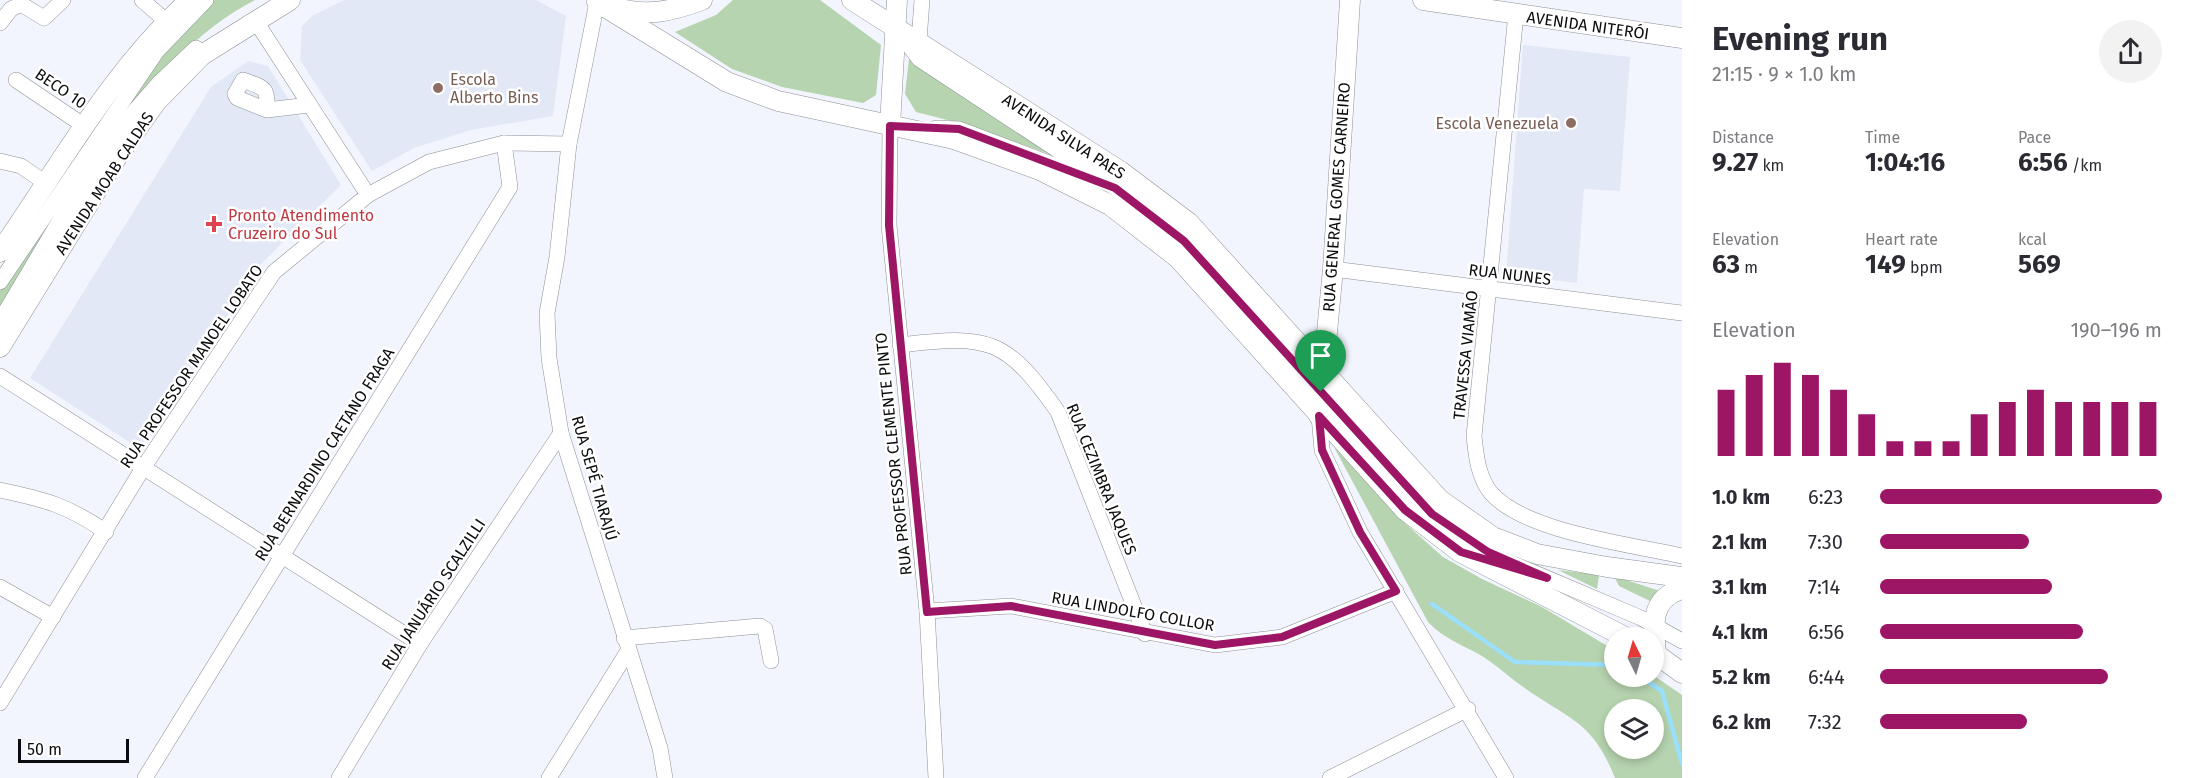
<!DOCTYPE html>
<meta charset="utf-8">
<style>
:root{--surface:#fff;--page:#f2f2f3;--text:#2b2b33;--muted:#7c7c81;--accent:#9d1565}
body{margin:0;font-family:"Fira Sans",sans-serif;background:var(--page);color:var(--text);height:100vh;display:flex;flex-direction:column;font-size:22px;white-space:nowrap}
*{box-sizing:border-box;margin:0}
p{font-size:20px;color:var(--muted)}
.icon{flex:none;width:33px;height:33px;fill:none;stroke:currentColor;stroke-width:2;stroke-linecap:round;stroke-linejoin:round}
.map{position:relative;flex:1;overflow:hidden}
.drawer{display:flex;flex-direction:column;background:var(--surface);width:510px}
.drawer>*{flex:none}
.needle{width:39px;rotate:355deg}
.controls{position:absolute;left:1604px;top:627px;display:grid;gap:12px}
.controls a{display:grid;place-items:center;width:60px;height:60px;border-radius:50%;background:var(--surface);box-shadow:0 3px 9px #0003;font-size:30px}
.scale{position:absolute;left:18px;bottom:15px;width:111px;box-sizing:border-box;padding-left:6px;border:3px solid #0b0c0e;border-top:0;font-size:16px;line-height:21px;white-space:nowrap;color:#0b0c0e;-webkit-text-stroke:4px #fff;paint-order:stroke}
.pin{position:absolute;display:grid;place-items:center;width:51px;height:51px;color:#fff;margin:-62px -26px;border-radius:50% 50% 50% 0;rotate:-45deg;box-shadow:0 0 6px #0007}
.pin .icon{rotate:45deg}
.round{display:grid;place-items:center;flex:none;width:63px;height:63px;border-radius:32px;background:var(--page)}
.head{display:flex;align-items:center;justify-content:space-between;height:102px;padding:0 30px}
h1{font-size:33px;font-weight:700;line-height:45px}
.metrics{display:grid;grid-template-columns:repeat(3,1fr);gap:9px;height:102px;padding:6px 30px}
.metrics div{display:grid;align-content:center}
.metrics b{font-size:26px;font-weight:700}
.metrics small{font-size:16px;font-weight:400}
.metrics p{font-size:16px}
.chart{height:168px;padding:12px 30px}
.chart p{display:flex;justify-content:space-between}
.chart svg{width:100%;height:108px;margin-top:6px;stroke:var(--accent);stroke-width:6}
ul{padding:0 30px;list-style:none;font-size:20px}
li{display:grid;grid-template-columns:96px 72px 1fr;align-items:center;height:45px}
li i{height:15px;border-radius:8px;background:var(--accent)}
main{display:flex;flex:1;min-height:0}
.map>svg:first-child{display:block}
.built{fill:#e3e8f6}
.green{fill:#b6d4af;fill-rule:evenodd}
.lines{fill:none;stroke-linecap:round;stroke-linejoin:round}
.stream{stroke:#9adffb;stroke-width:4.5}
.minor-casing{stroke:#8d9097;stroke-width:16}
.major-casing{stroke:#8d9097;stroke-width:21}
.minor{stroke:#fff;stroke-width:15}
.major{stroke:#fff;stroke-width:20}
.route-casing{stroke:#fff;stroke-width:12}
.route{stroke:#9d1565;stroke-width:8}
.education-dot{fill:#8d6e63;stroke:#fff;stroke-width:2}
.health-dot{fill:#e0444e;stroke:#fff;stroke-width:2}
.labels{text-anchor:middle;stroke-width:5;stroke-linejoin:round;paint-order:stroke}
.street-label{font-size:16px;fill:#0b0c0e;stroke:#fff}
.education-label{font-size:16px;fill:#785e54;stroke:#fff;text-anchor:start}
.health-label{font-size:16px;fill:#be3a42;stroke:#fff;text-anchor:start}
</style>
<main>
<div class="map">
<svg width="1682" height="778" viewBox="0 0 1682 778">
<rect width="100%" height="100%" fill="#f2f5fd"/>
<g class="built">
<polygon points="344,0 536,0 566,16 553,116 471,130 414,148 372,171 300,60 302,26 312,16"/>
<polygon points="1523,45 1630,57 1620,191 1584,189 1577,283 1506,275"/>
<polygon points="248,61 268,66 341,185 263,262 140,449 30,378 211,87"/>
</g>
<g class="green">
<path d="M214,0H255C196,30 154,82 112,131C142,84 169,34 214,0Z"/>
<polygon points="733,0 820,0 881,45 876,95 863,103 782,87 732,69 675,32 716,15"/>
<polygon points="909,59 1058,157 967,125 916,112 905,94"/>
<polygon points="91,152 0,313 0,290"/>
<path d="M1334,447L1398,517L1443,557L1482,579L1542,607L1614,650V676L1653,675L1682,695V778H1615C1592,721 1572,721 1526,689C1511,679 1498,666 1482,656C1463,645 1444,639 1428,622ZM1614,710H1653V748H1614Z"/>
<polygon points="1558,570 1599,575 1597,589"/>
<polygon points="1614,576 1660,591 1652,602 1619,586"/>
</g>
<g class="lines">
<g class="stream">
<polyline points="1432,604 1515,662 1614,665"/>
<polyline points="1639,676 1662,691 1682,764"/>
</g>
<g class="minor-casing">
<g id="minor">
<polyline points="142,0 166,21"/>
<polyline points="597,2 569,144 557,257 547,313 549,358 561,433 660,748 665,778"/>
<path d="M1516,14L1474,436C1476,455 1478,477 1491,493C1525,532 1630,544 1682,556"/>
<polyline points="0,23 11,9 21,4 44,18 63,0"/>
<polyline points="248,23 255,20 368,195"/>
<polyline points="901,35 919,59 1115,188 1184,241 1432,514 1488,553 1641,618 1682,641"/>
<polyline points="919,41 922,0"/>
<polyline points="16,80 86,127"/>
<path d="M267,110C268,86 264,88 243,80L235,94L237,98L267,110L309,105"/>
<polyline points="900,127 890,126 889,225 927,611 936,778"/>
<polyline points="936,128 959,129 1086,177"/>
<polyline points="0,161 21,166 47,184"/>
<polyline points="1333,269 1682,313"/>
<polyline points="0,282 157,51 206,0"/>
<polyline points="0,321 104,146 159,83 196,48"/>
<path d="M900,345C989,334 1006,338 1058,412L1145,634"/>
<polyline points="0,376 420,644"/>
<polyline points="1319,416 1322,450 1360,532 1506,778"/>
<path d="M0,490C44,499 69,506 106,532"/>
<polyline points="0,587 53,617"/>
<polyline points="927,611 1011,606 1215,645 1282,637 1396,591"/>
<polyline points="624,638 760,626 765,629 771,661"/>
<polyline points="0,703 143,468 274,272 368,195 429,162 504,143 569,144"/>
<polyline points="145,778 510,187 504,143"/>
<polyline points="339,778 420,644 561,433"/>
<polyline points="549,778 628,651"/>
<polyline points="1330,778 1468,709"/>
</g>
</g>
<g class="major-casing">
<g id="major">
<polyline points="852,0 1120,171 1189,223 1440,500 1493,537 1537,554 1607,567 1682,577"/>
<polyline points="1423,0 1682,38"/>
<polyline points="597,2 727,82 778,101 954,139 1040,170 1110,205 1178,258 1405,510 1460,552 1627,638"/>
<path d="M617,8C648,17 672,11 702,0"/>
<polyline points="890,126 897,0"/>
<path d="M0,252C59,167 112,70 190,0"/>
<polyline points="0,347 117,157 156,102 202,55 290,0"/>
<polyline points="1319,416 1333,269 1350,0"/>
<polyline points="1653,652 1682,673"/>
<path d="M1656,653C1653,626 1650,598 1682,589"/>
</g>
</g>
<use href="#minor" class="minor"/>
<use href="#major" class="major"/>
</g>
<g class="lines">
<g class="route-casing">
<polygon id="route" points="890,126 959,129 1115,188 1184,241 1432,514 1488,552 1547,578 1461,552 1405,510 1319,416 1322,450 1360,532 1396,591 1282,637 1215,645 1011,606 927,612 889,225"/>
</g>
<use href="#route" class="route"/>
</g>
<g class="education-dot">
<circle cx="438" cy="88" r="6"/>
<circle cx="1571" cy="123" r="6"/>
</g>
<path class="health-dot" d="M211 215h6v6h6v6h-6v6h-6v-6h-6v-6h6z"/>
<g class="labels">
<g class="street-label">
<text transform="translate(1588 25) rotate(8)" y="6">AVENIDA NITERÓI</text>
<text transform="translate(61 88) rotate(34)" y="6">BECO 10</text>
<text transform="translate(1064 136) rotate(33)" y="6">AVENIDA SILVA PAES</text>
<text transform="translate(104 183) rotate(-57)" y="6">AVENIDA MOAB CALDAS</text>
<text transform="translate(1336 197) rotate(-86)" y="6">RUA GENERAL GOMES CARNEIRO</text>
<text transform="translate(1510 274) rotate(7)" y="6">RUA NUNES</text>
<text transform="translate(1465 355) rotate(-84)" y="6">TRAVESSA VIAMÃO</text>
<text transform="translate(191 366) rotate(-56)" y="6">RUA PROFESSOR MANOEL LOBATO</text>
<text transform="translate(324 454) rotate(-58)" y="6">RUA BERNARDINO CAETANO FRAGA</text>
<text transform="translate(893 454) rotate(-96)" y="6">RUA PROFESSOR CLEMENTE PINTO</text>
<text transform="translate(595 478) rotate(74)" y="6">RUA SEPÉ TIARAJÚ</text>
<text transform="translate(1102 479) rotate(68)" y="6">RUA CEZIMBRA JAQUES</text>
<text transform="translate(433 594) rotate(-57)" y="6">RUA JANUÁRIO SCALZILLI</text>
<text transform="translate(1133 611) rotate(10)" y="6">RUA LINDOLFO COLLOR</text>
</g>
<g class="education-label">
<text x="450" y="85">Escola<tspan x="450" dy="18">Alberto Bins</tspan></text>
<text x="1559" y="129" text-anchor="end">Escola Venezuela</text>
</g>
<g class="health-label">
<text x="228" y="221">Pronto Atendimento<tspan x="228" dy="18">Cruzeiro do Sul</tspan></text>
</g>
</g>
</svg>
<div class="controls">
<a><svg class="needle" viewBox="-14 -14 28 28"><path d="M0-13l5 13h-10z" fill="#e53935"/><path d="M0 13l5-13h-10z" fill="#7c7c81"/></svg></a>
<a><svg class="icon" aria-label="layers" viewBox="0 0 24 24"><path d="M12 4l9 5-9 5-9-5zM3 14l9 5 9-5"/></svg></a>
</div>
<div class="scale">50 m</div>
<div class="pin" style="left:1321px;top:392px;background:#1e9e55"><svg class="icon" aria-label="arrive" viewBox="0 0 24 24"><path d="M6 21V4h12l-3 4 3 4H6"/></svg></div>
</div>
<section class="drawer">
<div class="head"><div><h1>Evening run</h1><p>21:15 · 9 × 1.0 km</p></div><a class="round"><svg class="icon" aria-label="share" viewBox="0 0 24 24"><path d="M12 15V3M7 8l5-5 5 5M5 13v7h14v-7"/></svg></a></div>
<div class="metrics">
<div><p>Distance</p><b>9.27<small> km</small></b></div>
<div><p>Time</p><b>1:04:16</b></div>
<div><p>Pace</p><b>6:56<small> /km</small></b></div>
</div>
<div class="metrics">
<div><p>Elevation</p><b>63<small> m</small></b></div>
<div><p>Heart rate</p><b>149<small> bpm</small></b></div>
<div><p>kcal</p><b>569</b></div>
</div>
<div class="chart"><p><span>Elevation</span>190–196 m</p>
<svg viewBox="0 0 160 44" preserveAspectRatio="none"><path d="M5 44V17M15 44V11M25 44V6M35 44V11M45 44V17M55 44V27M65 44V38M75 44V38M85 44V38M95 44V27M105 44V22M115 44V17M125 44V22M135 44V22M145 44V22M155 44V22"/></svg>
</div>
<ul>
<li><b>1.0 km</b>6:23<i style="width:100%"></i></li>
<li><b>2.1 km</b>7:30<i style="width:53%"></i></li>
<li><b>3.1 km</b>7:14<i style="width:61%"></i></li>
<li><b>4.1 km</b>6:56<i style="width:72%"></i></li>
<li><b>5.2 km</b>6:44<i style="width:81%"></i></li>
<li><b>6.2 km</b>7:32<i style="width:52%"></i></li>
</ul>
</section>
</main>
